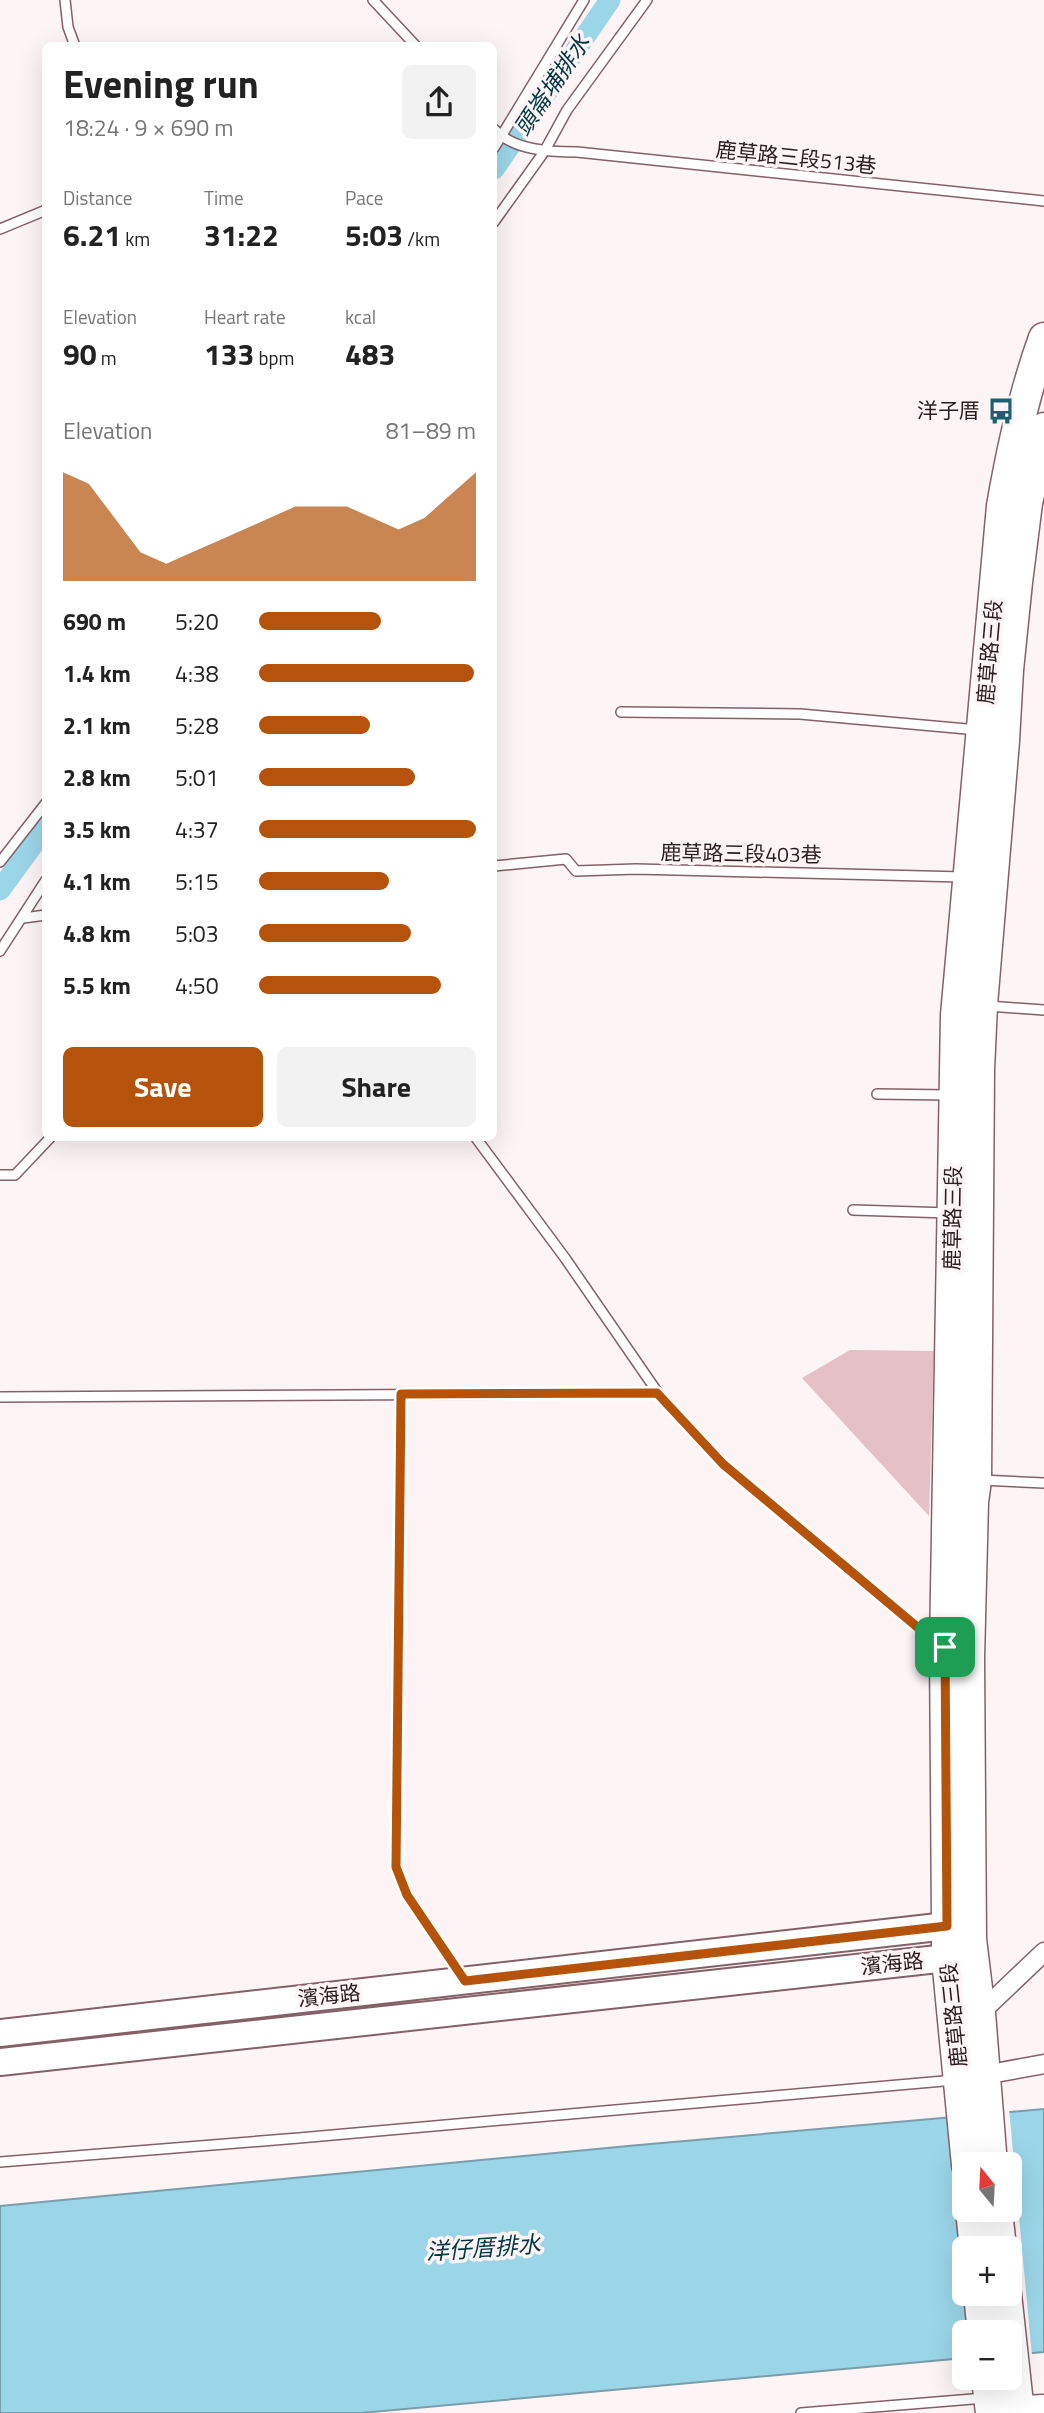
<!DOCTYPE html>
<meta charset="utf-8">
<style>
:root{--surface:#fff;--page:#f2f2f2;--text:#222;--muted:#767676;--accent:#b45309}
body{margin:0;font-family:"Titillium Web","Noto Sans TC",sans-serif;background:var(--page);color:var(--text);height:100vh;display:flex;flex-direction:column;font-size:26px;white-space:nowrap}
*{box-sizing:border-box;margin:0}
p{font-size:23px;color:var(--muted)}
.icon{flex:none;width:38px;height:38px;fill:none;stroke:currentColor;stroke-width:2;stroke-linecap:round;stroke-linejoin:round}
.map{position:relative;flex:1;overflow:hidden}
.sheet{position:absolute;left:42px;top:42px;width:455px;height:1099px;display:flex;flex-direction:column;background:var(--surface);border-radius:10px;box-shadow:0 7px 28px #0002}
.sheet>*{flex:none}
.needle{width:46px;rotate:342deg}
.controls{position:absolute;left:952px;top:2152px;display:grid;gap:14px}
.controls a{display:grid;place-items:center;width:70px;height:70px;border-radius:10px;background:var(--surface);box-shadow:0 7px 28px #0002;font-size:35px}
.pin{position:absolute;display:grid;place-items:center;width:60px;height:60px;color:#fff;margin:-30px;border-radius:14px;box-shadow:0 4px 10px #0006}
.round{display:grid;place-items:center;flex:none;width:74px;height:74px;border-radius:10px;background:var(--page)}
.overview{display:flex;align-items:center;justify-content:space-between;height:119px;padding:0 21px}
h1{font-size:38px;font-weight:700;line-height:52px}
.stats{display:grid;grid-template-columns:repeat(3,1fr);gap:10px;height:119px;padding:7px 21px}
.stats div{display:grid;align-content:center}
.stats b{font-size:30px;font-weight:700}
.stats small{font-size:19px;font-weight:400}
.stats p{font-size:19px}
.chart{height:196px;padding:14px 21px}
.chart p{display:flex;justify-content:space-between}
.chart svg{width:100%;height:126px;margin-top:7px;fill:var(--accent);opacity:.7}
.button{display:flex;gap:14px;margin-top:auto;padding:14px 21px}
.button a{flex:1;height:80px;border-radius:10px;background:var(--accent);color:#fff;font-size:28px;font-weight:700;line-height:80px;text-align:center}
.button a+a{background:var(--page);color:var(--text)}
ul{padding:0 21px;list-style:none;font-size:23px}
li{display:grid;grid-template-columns:112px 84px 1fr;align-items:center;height:52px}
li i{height:18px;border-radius:9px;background:var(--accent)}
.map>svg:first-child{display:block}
.green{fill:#e5c0c7}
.water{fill:#9bd6e8;stroke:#799eac;stroke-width:2;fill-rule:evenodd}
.pier{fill:#fdf4f6;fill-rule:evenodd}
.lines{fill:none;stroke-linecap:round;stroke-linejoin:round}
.canal{stroke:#9bd6e8;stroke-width:21}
.lane-casing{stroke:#846168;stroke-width:12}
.street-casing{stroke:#846168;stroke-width:21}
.secondary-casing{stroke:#846168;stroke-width:30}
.primary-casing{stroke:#846168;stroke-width:33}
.lane{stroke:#fff;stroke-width:9}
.street{stroke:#fff;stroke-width:18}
.secondary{stroke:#fff;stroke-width:26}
.primary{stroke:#fff;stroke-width:30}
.route-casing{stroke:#fff;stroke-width:14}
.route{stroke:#b45309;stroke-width:9}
.labels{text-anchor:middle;stroke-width:7;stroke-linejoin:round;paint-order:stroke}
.street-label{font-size:21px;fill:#2a1c1f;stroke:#fdf4f6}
.poi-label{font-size:21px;fill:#2a1c1f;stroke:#fdf4f6;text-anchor:end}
.water-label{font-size:23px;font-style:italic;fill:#003743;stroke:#fdf4f6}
</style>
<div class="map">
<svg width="1044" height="2413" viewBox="0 0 1044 2413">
<rect width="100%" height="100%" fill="#fdf4f6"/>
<polygon class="green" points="850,1350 934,1351 929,1516 802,1378"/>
<path class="water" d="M1044,2109V2352L1010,2355V2333H964V2358L361,2413H0V2206L628,2146ZM964,2165H1010V2210H964ZM964,2249H1010V2294H964Z"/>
<path class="pier" d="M1009,2109L1032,2356L1010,2358V2249H964V2262L950,2114ZM964,2165H1010V2210H964Z"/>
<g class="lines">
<g class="canal">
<polyline points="494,169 610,0"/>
<polyline points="0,890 46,827"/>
</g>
<g class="lane-casing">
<g id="lane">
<polyline points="65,0 68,27 75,46"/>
<polyline points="373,0 416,46"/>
<path d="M494,129C513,150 549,152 577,152L1044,201"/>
<polyline points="494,148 584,0"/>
<polyline points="494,222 544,152 567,110 647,0"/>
<polyline points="0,229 46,210"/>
<polyline points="621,712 800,714 978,730"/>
<polyline points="0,862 46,803"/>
<polyline points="494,866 566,859 576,871 636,869 963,877"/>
<polyline points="23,918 46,915"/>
<polyline points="0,951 46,880"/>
<polyline points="988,1006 1044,1010"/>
<polyline points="877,1094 949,1095"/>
<polyline points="476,1138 565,1258 658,1393 723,1464 922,1631 938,1642"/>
<polyline points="0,1175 15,1175 50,1138"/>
<polyline points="853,1210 949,1213"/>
<polyline points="401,1393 396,1866 407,1895 462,1976"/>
<polyline points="0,1397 658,1393"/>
<polyline points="981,1480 1044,1483"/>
<polyline points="0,2162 299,2138 955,2080"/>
<polyline points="801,2413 985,2398"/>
</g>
</g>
<g class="street-casing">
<g id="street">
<polyline points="980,2013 1044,1952"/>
<polyline points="979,2076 1044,2064"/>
<polyline points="1010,2403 1019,2405 1044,2404"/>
</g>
</g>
<g class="secondary-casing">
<polyline id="secondary" points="0,2033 947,1926 971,1939 947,1958 0,2062"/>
</g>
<g class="primary-casing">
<g id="primary">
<path d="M967,2165L947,1958V1926L945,1647L956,1015L1002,506C1012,448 1024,393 1044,338"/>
<polyline points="992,2165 980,2013 971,1939 969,1658 973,1502 976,1480 979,1070 982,1005 1004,741 1008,670 1017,582 1027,503 1044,428"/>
<polyline points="971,2210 975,2249"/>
<polyline points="997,2210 1001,2249"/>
<polyline points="979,2294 983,2333"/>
<polyline points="1006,2294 1019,2413"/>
<polyline points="987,2378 991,2413"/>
</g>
</g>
<use href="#lane" class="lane"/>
<use href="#street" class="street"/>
<use href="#secondary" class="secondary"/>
<use href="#primary" class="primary"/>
</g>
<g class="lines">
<g class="route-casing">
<polygon id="route" points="657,1393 723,1464 922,1631 945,1647 947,1926 465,1981 407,1895 396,1867 401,1394"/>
</g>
<use href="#route" class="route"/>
</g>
<defs>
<g id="bus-bare" transform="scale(2.1)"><path d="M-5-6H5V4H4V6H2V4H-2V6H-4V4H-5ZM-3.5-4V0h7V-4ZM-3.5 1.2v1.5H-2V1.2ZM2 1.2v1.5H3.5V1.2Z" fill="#1a6071" stroke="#fdf4f6" stroke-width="2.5" paint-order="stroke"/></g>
</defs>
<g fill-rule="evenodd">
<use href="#bus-bare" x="1001" y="411"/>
</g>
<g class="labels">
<g class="street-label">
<text transform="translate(796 158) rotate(6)" y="7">鹿草路三段513巷</text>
<text transform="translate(990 652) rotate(-85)" y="7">鹿草路三段</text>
<text transform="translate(741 854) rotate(1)" y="7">鹿草路三段403巷</text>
<text transform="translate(953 1218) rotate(-89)" y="7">鹿草路三段</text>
<text transform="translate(892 1964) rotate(-6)" y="7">濱海路</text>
<text transform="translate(329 1996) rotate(-6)" y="7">濱海路</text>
<text transform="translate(954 2015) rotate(-96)" y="7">鹿草路三段</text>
</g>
<g class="poi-label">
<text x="980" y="418">洋子厝</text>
</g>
<g class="water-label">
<text transform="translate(552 85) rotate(-56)" y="8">頭崙埔排水</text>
<text transform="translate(483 2248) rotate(-4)" y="8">洋仔厝排水</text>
</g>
</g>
</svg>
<div class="controls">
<a><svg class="needle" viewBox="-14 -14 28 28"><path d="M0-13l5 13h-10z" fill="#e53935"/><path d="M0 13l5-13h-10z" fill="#767676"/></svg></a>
<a>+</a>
<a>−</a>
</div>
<div class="pin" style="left:945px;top:1647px;background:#1e9e55"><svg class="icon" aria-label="arrive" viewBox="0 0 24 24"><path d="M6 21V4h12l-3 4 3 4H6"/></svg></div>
<section class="sheet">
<div class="overview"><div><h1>Evening run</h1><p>18:24 · 9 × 690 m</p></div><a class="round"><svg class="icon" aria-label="share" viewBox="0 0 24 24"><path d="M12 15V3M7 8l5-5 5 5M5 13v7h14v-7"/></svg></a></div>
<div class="stats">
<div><p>Distance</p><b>6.21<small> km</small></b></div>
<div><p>Time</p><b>31:22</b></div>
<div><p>Pace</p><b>5:03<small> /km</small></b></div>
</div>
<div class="stats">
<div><p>Elevation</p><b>90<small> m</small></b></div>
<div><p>Heart rate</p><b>133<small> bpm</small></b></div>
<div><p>kcal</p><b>483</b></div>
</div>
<div class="chart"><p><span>Elevation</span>81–89 m</p>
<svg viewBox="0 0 160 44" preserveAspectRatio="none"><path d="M0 44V6L10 10L20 22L30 34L40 38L50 34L60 30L70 26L80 22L90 18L100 18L110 18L120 22L130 26L140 22L150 14L160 6V44z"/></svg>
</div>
<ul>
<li><b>690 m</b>5:20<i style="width:56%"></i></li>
<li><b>1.4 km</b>4:38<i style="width:99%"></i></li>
<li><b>2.1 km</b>5:28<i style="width:51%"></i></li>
<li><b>2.8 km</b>5:01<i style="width:72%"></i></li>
<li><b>3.5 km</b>4:37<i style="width:100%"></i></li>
<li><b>4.1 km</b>5:15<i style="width:60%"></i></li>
<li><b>4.8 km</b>5:03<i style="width:70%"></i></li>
<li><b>5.5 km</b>4:50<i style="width:84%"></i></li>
</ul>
<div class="button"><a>Save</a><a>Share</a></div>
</section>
</div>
